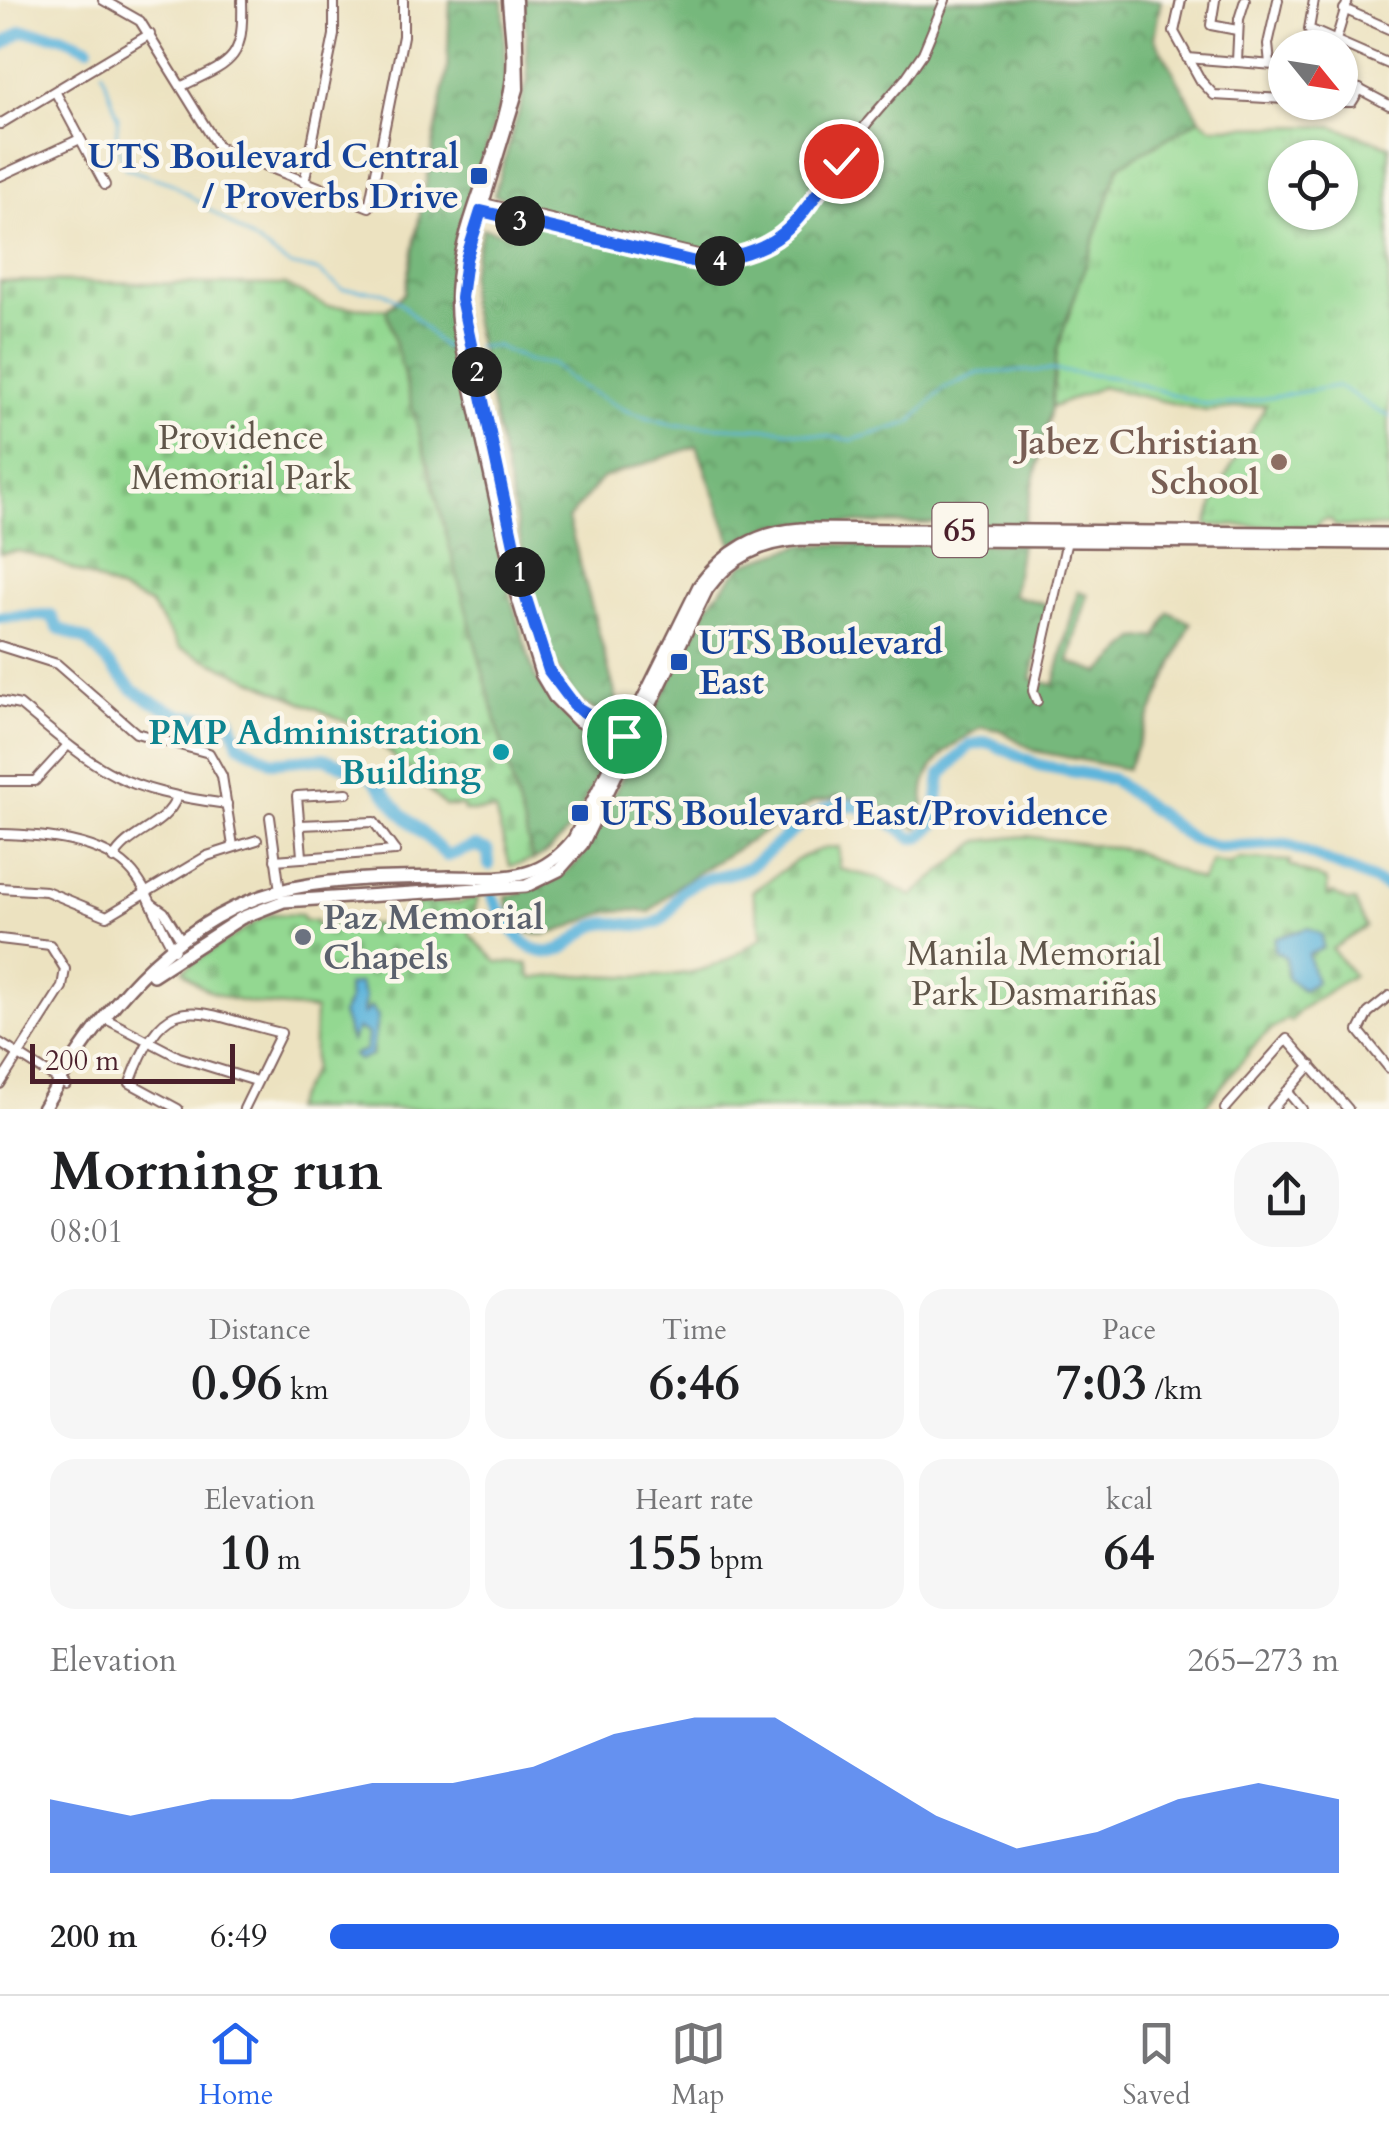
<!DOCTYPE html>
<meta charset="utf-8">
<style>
:root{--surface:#fff;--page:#f6f6f6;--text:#202124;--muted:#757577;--line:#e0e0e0;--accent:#2563eb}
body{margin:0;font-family:Cardo,serif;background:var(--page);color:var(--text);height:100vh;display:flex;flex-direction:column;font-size:38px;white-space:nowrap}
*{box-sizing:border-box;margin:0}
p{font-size:32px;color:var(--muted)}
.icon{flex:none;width:55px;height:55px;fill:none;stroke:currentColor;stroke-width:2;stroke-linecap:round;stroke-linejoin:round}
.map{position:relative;height:1109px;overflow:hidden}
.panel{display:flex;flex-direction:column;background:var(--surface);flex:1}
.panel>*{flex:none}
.needle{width:65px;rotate:120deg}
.fabs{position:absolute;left:1268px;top:30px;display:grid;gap:20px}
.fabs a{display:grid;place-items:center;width:90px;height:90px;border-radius:50%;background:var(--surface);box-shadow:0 2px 8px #0004;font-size:50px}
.scale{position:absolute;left:30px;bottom:25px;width:205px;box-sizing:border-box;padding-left:10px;border:5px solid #4a1f2b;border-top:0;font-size:28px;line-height:35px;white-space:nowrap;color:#4a1f2b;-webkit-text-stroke:8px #fbf7ec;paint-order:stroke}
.pin{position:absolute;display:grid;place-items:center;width:85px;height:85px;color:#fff;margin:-42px;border:5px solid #fff;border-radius:50%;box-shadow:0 2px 10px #0007}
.km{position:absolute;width:50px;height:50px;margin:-25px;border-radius:50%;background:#222;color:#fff;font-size:28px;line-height:50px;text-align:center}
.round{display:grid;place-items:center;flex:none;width:105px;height:105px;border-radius:40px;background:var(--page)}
.head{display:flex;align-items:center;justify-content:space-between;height:170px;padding:0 50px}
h1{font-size:55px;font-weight:700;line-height:75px}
.metrics{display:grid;grid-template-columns:repeat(3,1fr);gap:15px;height:170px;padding:10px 50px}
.metrics div{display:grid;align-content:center;border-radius:25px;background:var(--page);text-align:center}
.metrics b{font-size:50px;font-weight:700}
.metrics small{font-size:28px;font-weight:400}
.metrics p{font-size:28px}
.chart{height:280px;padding:20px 50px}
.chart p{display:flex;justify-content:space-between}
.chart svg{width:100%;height:180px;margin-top:10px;fill:var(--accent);opacity:.7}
ul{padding:0 50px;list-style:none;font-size:32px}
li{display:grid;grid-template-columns:160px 120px 1fr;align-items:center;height:75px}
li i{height:25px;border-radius:12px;background:var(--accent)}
.dock{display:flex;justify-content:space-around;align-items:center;height:140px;border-top:2px solid var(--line);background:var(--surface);font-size:28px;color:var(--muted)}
.dock a{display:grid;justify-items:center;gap:5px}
.dock .active{color:var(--accent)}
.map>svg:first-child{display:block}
.grass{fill:url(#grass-tufts);stroke:#6e7c5e;stroke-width:2.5;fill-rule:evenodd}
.forest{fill:url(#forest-crowns);stroke:#606c53;stroke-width:2.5}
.cemetery{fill:url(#cemetery-stones);stroke:#6e7c5e;stroke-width:2.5}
.water{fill:#5eb5db;stroke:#546a83;stroke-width:2.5}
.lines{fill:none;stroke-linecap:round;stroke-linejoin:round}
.stream{stroke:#5eb5db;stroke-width:2.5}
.river{stroke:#5eb5db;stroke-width:12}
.minor-casing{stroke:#83635f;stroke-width:12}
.major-casing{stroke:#83635f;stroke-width:15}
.highway-casing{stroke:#83635f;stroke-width:16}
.minor{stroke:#fff;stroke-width:8}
.major{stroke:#fff;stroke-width:10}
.highway{stroke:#fff;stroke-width:11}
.route-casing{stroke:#fff;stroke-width:20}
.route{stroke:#2563eb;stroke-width:12}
.transit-dot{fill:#1a4fb4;stroke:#fbf7ec;stroke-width:4}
.education-dot{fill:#8d6e63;stroke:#fbf7ec;stroke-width:4}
.culture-dot{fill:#0f9aa8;stroke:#fbf7ec;stroke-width:4}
.worship-dot{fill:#6b7280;stroke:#fbf7ec;stroke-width:4}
.labels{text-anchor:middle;stroke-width:9;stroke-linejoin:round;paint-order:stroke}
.shield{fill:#fbf7ec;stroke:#7f6065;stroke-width:2.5}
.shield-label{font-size:32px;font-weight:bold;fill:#4a1f2b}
.transit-label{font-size:35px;font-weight:bold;fill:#164399;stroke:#fbf7ec;text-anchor:start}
.park-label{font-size:35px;fill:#60564a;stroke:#fbf7ec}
.education-label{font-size:35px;font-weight:bold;fill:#785e54;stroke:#fbf7ec;text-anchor:end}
.culture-label{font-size:35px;font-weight:bold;fill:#0d838f;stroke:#fbf7ec;text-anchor:end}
.worship-label{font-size:35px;font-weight:bold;fill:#5b616d;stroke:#fbf7ec;text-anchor:start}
</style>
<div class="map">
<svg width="1389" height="1109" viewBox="0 0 1389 1109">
<defs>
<pattern id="grass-tufts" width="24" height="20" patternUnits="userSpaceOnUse" patternTransform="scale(2.5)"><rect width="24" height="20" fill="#93d891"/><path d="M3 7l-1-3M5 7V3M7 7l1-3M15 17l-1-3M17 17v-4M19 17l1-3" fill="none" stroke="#80b97d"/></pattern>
<pattern id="forest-crowns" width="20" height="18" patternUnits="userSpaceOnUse" patternTransform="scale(2.5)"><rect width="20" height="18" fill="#76b87b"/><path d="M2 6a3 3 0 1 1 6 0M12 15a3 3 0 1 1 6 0" fill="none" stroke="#639565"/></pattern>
<pattern id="cemetery-stones" width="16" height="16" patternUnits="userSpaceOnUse" patternTransform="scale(2.5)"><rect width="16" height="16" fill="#93d891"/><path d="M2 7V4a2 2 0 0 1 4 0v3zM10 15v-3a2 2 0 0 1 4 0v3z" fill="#80b97d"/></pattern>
</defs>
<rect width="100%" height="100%" fill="#fbf7ec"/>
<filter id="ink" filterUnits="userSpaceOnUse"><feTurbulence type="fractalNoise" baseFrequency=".01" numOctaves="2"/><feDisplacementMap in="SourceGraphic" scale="20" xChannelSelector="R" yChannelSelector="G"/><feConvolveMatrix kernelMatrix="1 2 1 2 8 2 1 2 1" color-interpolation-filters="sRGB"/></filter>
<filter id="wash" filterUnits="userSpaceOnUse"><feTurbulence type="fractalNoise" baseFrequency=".0048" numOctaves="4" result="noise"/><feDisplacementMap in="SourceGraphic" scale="40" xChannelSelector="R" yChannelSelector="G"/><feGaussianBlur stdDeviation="2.25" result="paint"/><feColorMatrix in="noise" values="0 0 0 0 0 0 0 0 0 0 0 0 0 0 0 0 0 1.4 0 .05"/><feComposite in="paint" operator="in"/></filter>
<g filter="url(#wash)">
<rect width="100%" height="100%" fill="#ece2c0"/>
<path class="grass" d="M1200,119L1211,127L1333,126L1389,146V527L1335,526L1331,520H1322L1316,527L1207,525L1216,494L1266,405L1206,411L1101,387L1051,408L1057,349L1119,166ZM1285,158H1340V212H1285Z"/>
<g class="forest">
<path d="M450,0H503L506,86L452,258L448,301L510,595L535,677L558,710L607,752C588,791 574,842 533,860L386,309L405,293L447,72Z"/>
<polygon points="524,0 1161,0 1154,37 1200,119 1119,166 1057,349 1051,408 1024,524 801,523 771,526 732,544 697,446 602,478 568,519 619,708 599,714 573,695 549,652 531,591 469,299 470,275 483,228 513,236 523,205 494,195 528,80"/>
<path d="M1021,543L1013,595L1048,605L1031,679L1054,685L1078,591L1088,594L1069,662L1100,673L1136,639L1157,637L1169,612L1191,623L1127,769L1035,751L1000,730L982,727C958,741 927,760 924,790C923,803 926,817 917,828L875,802L844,797L813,802L680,884L650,912C633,910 618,909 602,914C563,927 521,961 506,897L555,881L581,859L709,604L743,564L802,545Z"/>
</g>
<g class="cemetery">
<polygon points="0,281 286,285 326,306 386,309 533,860 510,866 495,811 464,811 463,806 445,806 367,731 180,648 150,604 54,561 19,551 0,553"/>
<path d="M1026,836L1131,850L1201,881L1212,861L1228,865L1240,859L1290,861L1289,865L1327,881L1328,896L1333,893L1348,902L1355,901L1366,927L1332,949L1353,975L1300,1010L1291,1022L1287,1019L1262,1037L1203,1109H291L313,1069L315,1010C270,1004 212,1007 183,970L259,920L273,914L302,915L303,920H316V925L395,924V917L416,910V904L459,903L478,897L469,934L497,962L528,964L532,979C590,968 651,986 707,968C727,962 746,948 763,937L752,891C780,876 802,847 839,847V869L878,878L912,896L979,841Z"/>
</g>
<g class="water">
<polygon points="1308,928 1322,935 1323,948 1308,955 1316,982 1303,990 1287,978 1286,958 1274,950 1275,938"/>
<polygon points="359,983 365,997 363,1014 371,1007 378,1016 371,1056 358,1060 353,1055 366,1050 368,1034 357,1029 351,1041 342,1014 349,1000 347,986"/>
</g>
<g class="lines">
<g class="stream">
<polyline points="102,71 118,117 116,139 125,168 173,184 289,265 318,271 342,289 384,292 401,303 443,347 457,347"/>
<path d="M475,347L496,346L528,361L552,364L572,382L627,411L673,425L775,429L852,440L910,423L943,389L979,373L1051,370L1117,378L1205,404H1234L1336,386C1354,391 1367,409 1389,416"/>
</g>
<g class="river">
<polyline points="0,46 22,31 61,36 88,47"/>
<polyline points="0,617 51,615 58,628 88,641 133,690 151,701 182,716 230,718 239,744 273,762 324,758 372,777 400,812 447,856 475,846 488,851 489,865"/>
<path d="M492,896C504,920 530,967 564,948C575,941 582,932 595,926C617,917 642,933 661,920C673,912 675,898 684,890C703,873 736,878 756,862C815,814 837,775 911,838H919L935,824L941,775L970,745L988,742L1039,765L1112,779L1191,839L1218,847L1286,844L1389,887"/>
</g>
</g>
</g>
<g filter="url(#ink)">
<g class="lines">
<g class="minor-casing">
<g id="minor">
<polyline points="103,0 140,21 218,147 369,207 403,36 403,0"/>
<polyline points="1181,0 1174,32 1201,81 1214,95 1285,99"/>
<polyline points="1215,0 1211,25 1237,30"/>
<polyline points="1314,0 1309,29 1389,64"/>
<polyline points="1344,9 1389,29"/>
<polyline points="1336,40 1348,0"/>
<polyline points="1187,58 1285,66"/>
<polyline points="1237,61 1239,19 1245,0"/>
<polyline points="1270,64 1268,44 1278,0"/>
<polyline points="1340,79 1389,105"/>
<path d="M182,86C233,62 244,60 242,0"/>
<polyline points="56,93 105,185"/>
<polyline points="1340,102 1352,102 1360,89"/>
<polyline points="0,124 150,34"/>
<polyline points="0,176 80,139"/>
<polyline points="304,183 334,35 334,0"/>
<polyline points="712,261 702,255 484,203 475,206 481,211 700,263 752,254 788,231 868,122 905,79 923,53 945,0"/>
<polyline points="0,646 57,664 136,733 209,753 222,776 233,846"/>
<path d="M0,701L20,705C101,773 120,790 227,804"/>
<polyline points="1037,701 1033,691 1068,536"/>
<polyline points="0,781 35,781 68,745"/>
<polyline points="270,817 280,891"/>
<polyline points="300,825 374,822 395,851"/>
<path d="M0,834C40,835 105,839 133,873C152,896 158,925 174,950"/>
<polyline points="302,856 297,796 347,793"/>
<path d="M113,859C128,831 165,828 177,797"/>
<polyline points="275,860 395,851"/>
<polyline points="0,888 46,891 107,916 207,856 257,840"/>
<polyline points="151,903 164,912 182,941"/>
<polyline points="0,939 50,945 65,969 62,987 0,1084"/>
<polyline points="1389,996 1368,1013 1359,1031 1389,1068"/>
<polyline points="104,1018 179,1057 256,1081"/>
<polyline points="0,1043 66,1085"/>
<polyline points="1287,1091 1302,1109"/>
<path d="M178,1109L130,1083C167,982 195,1013 281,1033L244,1109"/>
<polyline points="1225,1109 1287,1039 1348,1109"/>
<polyline points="1272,1109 1311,1065"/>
</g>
</g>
<g class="major-casing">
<g id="major">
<path d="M508,0C510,28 515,57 511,84C498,171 445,239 458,329L516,594L541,675L554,697L578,721L627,744"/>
<polyline points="516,0 518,89 466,259 461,298 524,592 549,671 576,707 629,742"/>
</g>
</g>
<g class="highway-casing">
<g id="highway">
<path d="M153,975L241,918L284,901L526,886L559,870L582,844L707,589C731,556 762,542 802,539L1389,543"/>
<path d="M43,1109C96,1018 169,922 276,892C330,877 394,878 450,877C474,877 502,880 526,873C545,868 562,854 574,839L699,586C725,551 757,532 801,529L1389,534"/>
</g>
</g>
<use href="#minor" class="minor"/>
<use href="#major" class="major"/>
<use href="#highway" class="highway"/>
</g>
</g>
<g class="lines" filter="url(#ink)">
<g class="route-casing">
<path id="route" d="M624,736L576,707L549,671L524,592L461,298L466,259L481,211L700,263C789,248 789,230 841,161"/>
</g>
<use href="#route" class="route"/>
</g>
<g class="transit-dot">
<rect x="469" y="166" width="20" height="20" rx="5"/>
<rect x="669" y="652" width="20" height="20" rx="5"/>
<rect x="570" y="803" width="20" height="20" rx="5"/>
</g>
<circle class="education-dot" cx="1279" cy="462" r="10"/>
<circle class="culture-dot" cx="501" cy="752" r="10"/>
<circle class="worship-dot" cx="303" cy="937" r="10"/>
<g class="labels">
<rect class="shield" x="932.5" y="503" width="55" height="54" rx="8"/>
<g class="shield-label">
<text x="960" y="541">65</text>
</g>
<g class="transit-label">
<text x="459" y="168" text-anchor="end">UTS Boulevard Central<tspan x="459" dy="40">/ Proverbs Drive</tspan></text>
<text x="699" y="654">UTS Boulevard<tspan x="699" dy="40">East</tspan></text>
<text x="600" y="825">UTS Boulevard East/Providence</text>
</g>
<g class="park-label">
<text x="241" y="449">Providence<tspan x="241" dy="40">Memorial Park</tspan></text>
<text x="1034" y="965">Manila Memorial<tspan x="1034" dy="40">Park Dasmariñas</tspan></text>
</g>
<g class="education-label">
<text x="1259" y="454">Jabez Christian<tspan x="1259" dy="40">School</tspan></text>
</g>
<g class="culture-label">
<text x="481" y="744">PMP Administration<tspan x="481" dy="40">Building</tspan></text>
</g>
<g class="worship-label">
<text x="323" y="929">Paz Memorial<tspan x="323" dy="40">Chapels</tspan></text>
</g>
</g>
</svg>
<div class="fabs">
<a><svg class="needle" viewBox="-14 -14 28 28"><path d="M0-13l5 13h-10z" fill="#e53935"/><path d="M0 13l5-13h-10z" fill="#757577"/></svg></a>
<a><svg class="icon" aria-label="locate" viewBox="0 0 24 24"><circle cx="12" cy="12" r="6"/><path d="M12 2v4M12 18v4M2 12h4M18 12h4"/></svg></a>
</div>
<div class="scale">200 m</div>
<div class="pin" style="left:624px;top:736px;background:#1e9e55"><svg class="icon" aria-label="arrive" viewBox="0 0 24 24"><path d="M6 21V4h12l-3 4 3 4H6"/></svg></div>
<div class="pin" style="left:841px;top:161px;background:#d93025"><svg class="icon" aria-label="check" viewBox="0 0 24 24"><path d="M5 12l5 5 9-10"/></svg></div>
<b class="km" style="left:520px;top:572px">1</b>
<b class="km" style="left:477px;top:372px">2</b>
<b class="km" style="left:520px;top:221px">3</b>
<b class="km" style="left:720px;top:261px">4</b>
</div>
<section class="panel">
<div class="head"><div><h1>Morning run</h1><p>08:01</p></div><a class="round"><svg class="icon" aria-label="share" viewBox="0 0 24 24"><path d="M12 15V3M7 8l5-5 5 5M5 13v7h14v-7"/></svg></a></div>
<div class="metrics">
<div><p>Distance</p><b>0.96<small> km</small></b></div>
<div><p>Time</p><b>6:46</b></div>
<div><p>Pace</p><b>7:03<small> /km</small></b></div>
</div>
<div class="metrics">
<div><p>Elevation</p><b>10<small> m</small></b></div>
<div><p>Heart rate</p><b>155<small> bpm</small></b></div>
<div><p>kcal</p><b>64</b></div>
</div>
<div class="chart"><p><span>Elevation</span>265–273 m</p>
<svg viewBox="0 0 160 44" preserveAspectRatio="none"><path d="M0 44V26L10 30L20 26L30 26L40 22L50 22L60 18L70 10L80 6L90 6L100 18L110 30L120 38L130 34L140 26L150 22L160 26V44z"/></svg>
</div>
<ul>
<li><b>200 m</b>6:49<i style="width:100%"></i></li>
</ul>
</section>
<nav class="dock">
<a class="active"><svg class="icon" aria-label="home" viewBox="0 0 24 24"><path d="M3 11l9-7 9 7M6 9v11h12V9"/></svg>Home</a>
<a><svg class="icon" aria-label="map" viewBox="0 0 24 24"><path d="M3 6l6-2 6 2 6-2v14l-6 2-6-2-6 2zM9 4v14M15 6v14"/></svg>Map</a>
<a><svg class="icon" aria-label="saved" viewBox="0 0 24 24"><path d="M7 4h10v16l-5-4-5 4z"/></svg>Saved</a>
</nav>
